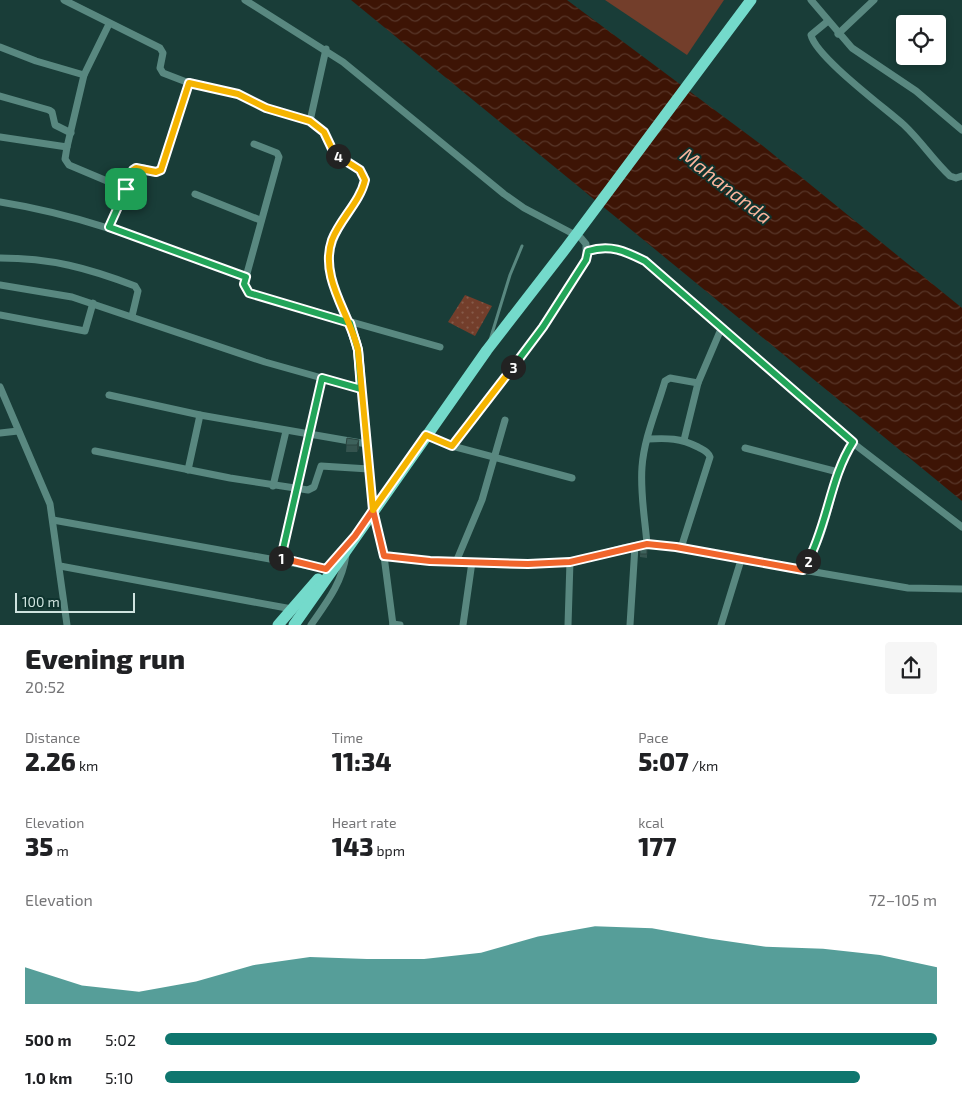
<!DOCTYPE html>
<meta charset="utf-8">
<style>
:root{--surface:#fff;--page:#f6f6f6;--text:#202124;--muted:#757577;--accent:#0f766e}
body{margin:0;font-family:"Exo 2",sans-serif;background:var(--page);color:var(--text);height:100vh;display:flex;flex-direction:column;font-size:19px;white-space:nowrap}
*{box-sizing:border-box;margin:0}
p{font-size:16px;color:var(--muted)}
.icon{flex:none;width:28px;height:28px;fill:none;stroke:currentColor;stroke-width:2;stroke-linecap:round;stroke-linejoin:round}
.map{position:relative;height:625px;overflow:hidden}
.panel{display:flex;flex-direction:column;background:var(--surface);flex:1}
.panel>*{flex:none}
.tools{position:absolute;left:896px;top:15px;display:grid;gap:10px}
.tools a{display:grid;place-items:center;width:50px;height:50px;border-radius:5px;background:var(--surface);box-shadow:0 2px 8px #0003;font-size:25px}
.scale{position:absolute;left:15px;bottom:12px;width:120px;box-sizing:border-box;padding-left:5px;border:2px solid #cfe3df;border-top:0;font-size:14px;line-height:18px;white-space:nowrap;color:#cfe3df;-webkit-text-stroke:4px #0e332e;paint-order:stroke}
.pin{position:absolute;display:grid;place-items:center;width:42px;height:42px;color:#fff;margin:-21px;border-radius:10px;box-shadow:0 2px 8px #0006}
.km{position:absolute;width:25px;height:25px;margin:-12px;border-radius:50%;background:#222;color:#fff;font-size:14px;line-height:25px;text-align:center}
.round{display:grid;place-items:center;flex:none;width:52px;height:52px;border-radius:5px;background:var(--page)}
.head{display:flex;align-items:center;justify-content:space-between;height:85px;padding:0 25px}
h1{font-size:28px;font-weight:800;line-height:38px}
.figures{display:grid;grid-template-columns:repeat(3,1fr);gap:8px;height:85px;padding:5px 25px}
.figures div{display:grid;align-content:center}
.figures b{font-size:25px;font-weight:800}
.figures small{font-size:14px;font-weight:400}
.figures p{font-size:14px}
.chart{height:140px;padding:10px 25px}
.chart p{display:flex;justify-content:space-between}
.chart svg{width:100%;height:90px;margin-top:5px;fill:var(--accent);opacity:.7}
ul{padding:0 25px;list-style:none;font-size:16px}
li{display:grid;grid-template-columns:80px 60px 1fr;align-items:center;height:38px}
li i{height:12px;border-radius:6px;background:var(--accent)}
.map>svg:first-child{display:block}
.grass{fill:url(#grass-dots)}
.pitch{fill:#733e2b}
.water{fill:url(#water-waves)}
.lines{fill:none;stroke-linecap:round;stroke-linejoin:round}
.lane{stroke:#598880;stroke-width:3}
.street{stroke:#598880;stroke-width:7}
.primary{stroke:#74dacb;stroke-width:11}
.wall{fill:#35544f}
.shaded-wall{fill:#2b4540}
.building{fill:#3e625c;stroke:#2b4540}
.split-1-casing{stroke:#fff;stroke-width:10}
.split-2-casing{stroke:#fff;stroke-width:10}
.split-3-casing{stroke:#fff;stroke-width:10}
.split-4-casing{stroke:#fff;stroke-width:10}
.split-5-casing{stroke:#fff;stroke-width:10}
.split-1{stroke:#22a559;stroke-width:6}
.split-2{stroke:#f0652b;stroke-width:6}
.split-3{stroke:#22a559;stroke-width:6}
.split-4{stroke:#f5b400;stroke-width:6}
.split-5{stroke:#f5b400;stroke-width:6}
.labels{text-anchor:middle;stroke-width:4;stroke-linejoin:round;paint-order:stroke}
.water-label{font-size:20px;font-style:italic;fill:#fab59d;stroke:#0e332e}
</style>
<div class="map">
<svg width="962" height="625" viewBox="0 0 962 625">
<defs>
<pattern id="grass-dots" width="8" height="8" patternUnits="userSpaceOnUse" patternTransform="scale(1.25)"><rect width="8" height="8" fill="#733e2b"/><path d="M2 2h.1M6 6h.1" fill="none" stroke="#865a49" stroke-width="1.8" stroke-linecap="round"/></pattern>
<pattern id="water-waves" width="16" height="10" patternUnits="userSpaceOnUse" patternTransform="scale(1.25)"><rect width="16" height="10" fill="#3d1405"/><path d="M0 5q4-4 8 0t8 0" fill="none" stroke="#583629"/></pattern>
</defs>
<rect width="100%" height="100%" fill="#193d38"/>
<polygon class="grass" points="465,295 492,306 475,336 448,322"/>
<polygon class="pitch" points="605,0 724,0 687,55"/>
<polygon class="water" points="351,0 567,0 763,146 962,308 962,501"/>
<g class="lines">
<polyline class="lane" points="490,340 510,275 522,246"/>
<g class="street">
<path d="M64,0L160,48L163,53L160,68L163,73L189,83L238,94L266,108L310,121L324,132L334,153L364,174C368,193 331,227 330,258C328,291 351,318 358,350L373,510L384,556L393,625"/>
<polyline points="245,0 343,62 504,194 524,208 581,238 586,244 586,259 543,327 452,446"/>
<polyline points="811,0 852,48 916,91 962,130"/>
<path d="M828,21L811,35C816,57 885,108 904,125C921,141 933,160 950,176L956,178L962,176"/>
<polyline points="838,34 874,0"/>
<polyline points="0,47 36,61 84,75"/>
<polyline points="0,96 49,110 52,112 55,125 71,133"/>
<polyline points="310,121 326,49"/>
<polyline points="0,137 67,147 84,75 109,24"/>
<polyline points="67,147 65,159 69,165 126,189"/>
<polyline points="195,194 260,220"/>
<path d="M0,202C88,216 163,247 246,277L279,157L277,153L254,144"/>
<path d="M109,227L133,170C142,163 152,174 161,170L189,83"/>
<path d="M588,251C610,244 625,251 645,261L853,443L962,527"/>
<path d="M0,258C51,258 88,268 135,286L138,291L132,316"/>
<polyline points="246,277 244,285 249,293 440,347"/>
<polyline points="0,285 72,297 265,362 361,389"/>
<polyline points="0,315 85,331 93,303"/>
<polyline points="0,387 50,504 67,625"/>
<polyline points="109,395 200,415 367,444"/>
<polyline points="0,433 18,431"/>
<polyline points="426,435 452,446 572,478"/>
<path d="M648,439C668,438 680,438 698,447C703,450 708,451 710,457L681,548"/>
<polyline points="684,440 698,383 721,329"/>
<polyline points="745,448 838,472"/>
<polyline points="95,451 230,478 308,490 314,487 321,466 369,469"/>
<polyline points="188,470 200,415"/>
<polyline points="273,486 286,431"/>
<polyline points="53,520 326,569"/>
<path d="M647,544C645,519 640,493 642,467C644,438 657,409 665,381L670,378L698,383"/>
<path d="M384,556C440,562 514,569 570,562C596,558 621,545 648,544C679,544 711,554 741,560L721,625"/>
<polyline points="281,560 322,378"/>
<path d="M741,560L803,570C808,560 814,551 818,542C832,509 833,473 853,443"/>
<polyline points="456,562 482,500 505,420"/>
<polyline points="60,566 292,609"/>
<polyline points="803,570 908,588 962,589"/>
<polyline points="393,624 400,625"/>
<path d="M311,625C327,602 342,583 346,555"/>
<polyline points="463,625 472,562"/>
<polyline points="568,625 570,561"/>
<polyline points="630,625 635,546"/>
</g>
<g class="primary">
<polyline points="278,625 318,579"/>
<polyline points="294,625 487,350 566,248 751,0"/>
</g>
</g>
<g class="wall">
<polygon points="347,438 359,440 359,448 357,452 346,452"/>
<polygon points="640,546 647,546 647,558 640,557"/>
</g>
<polygon class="shaded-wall" points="359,440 359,448 357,452 357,445"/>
<g class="building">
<polygon points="347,438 359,440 357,445 346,445"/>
<rect x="640" y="546" width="7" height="8"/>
</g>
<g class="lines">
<g class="split-1-casing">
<polyline id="split-1" points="126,189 109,227 246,277 244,284 249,293 350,323 358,350 361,389 322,378 281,558"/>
</g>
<g class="split-2-casing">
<polyline id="split-2" points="281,558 326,569 355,536 373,510 384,556 430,561 528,564 570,562 647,544 676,547 803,570 808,561"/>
</g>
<g class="split-3-casing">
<path id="split-3" d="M513,367L543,327L586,260L588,251C610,244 625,251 645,261L853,442C830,478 828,523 808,561"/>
</g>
<g class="split-4-casing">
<path id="split-4" d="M338,156L360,170L365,180C360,202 340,219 332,240C319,278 350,314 358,350L373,510L426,435L452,446L513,367"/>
</g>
<g class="split-5-casing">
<polyline id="split-5" points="126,189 133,170 136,168 156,172 161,170 189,83 238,94 266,108 310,121 324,132 334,153 338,156"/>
</g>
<use href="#split-1" class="split-1"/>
<use href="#split-2" class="split-2"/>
<use href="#split-3" class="split-3"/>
<use href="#split-4" class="split-4"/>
<use href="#split-5" class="split-5"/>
</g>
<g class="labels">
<g class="water-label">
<text transform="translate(726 186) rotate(38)" y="7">Mahananda</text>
</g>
</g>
</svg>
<div class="tools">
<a><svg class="icon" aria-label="locate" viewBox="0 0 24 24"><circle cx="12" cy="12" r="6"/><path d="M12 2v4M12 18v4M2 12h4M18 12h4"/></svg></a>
</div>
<div class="scale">100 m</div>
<div class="pin" style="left:126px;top:189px;background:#1e9e55"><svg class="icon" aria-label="arrive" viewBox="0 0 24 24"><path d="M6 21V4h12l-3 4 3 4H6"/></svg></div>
<b class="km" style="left:281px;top:558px">1</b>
<b class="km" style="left:808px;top:561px">2</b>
<b class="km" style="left:513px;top:367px">3</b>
<b class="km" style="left:338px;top:156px">4</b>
</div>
<section class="panel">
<div class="head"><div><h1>Evening run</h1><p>20:52</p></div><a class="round"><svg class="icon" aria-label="share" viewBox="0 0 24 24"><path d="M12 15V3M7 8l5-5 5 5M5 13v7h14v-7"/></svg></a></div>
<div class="figures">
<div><p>Distance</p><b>2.26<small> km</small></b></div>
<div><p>Time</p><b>11:34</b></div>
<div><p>Pace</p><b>5:07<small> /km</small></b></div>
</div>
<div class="figures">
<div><p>Elevation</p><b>35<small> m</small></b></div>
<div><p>Heart rate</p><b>143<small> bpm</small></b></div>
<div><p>kcal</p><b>177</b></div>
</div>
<div class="chart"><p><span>Elevation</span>72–105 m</p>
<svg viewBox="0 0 160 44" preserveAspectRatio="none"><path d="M0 44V26L10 35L20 38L30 33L40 25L50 21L60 22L70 22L80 19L90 11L100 6L110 7L120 12L130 16L140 17L150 20L160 26V44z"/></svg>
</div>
<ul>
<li><b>500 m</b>5:02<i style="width:100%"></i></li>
<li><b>1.0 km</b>5:10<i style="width:90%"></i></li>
</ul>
</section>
